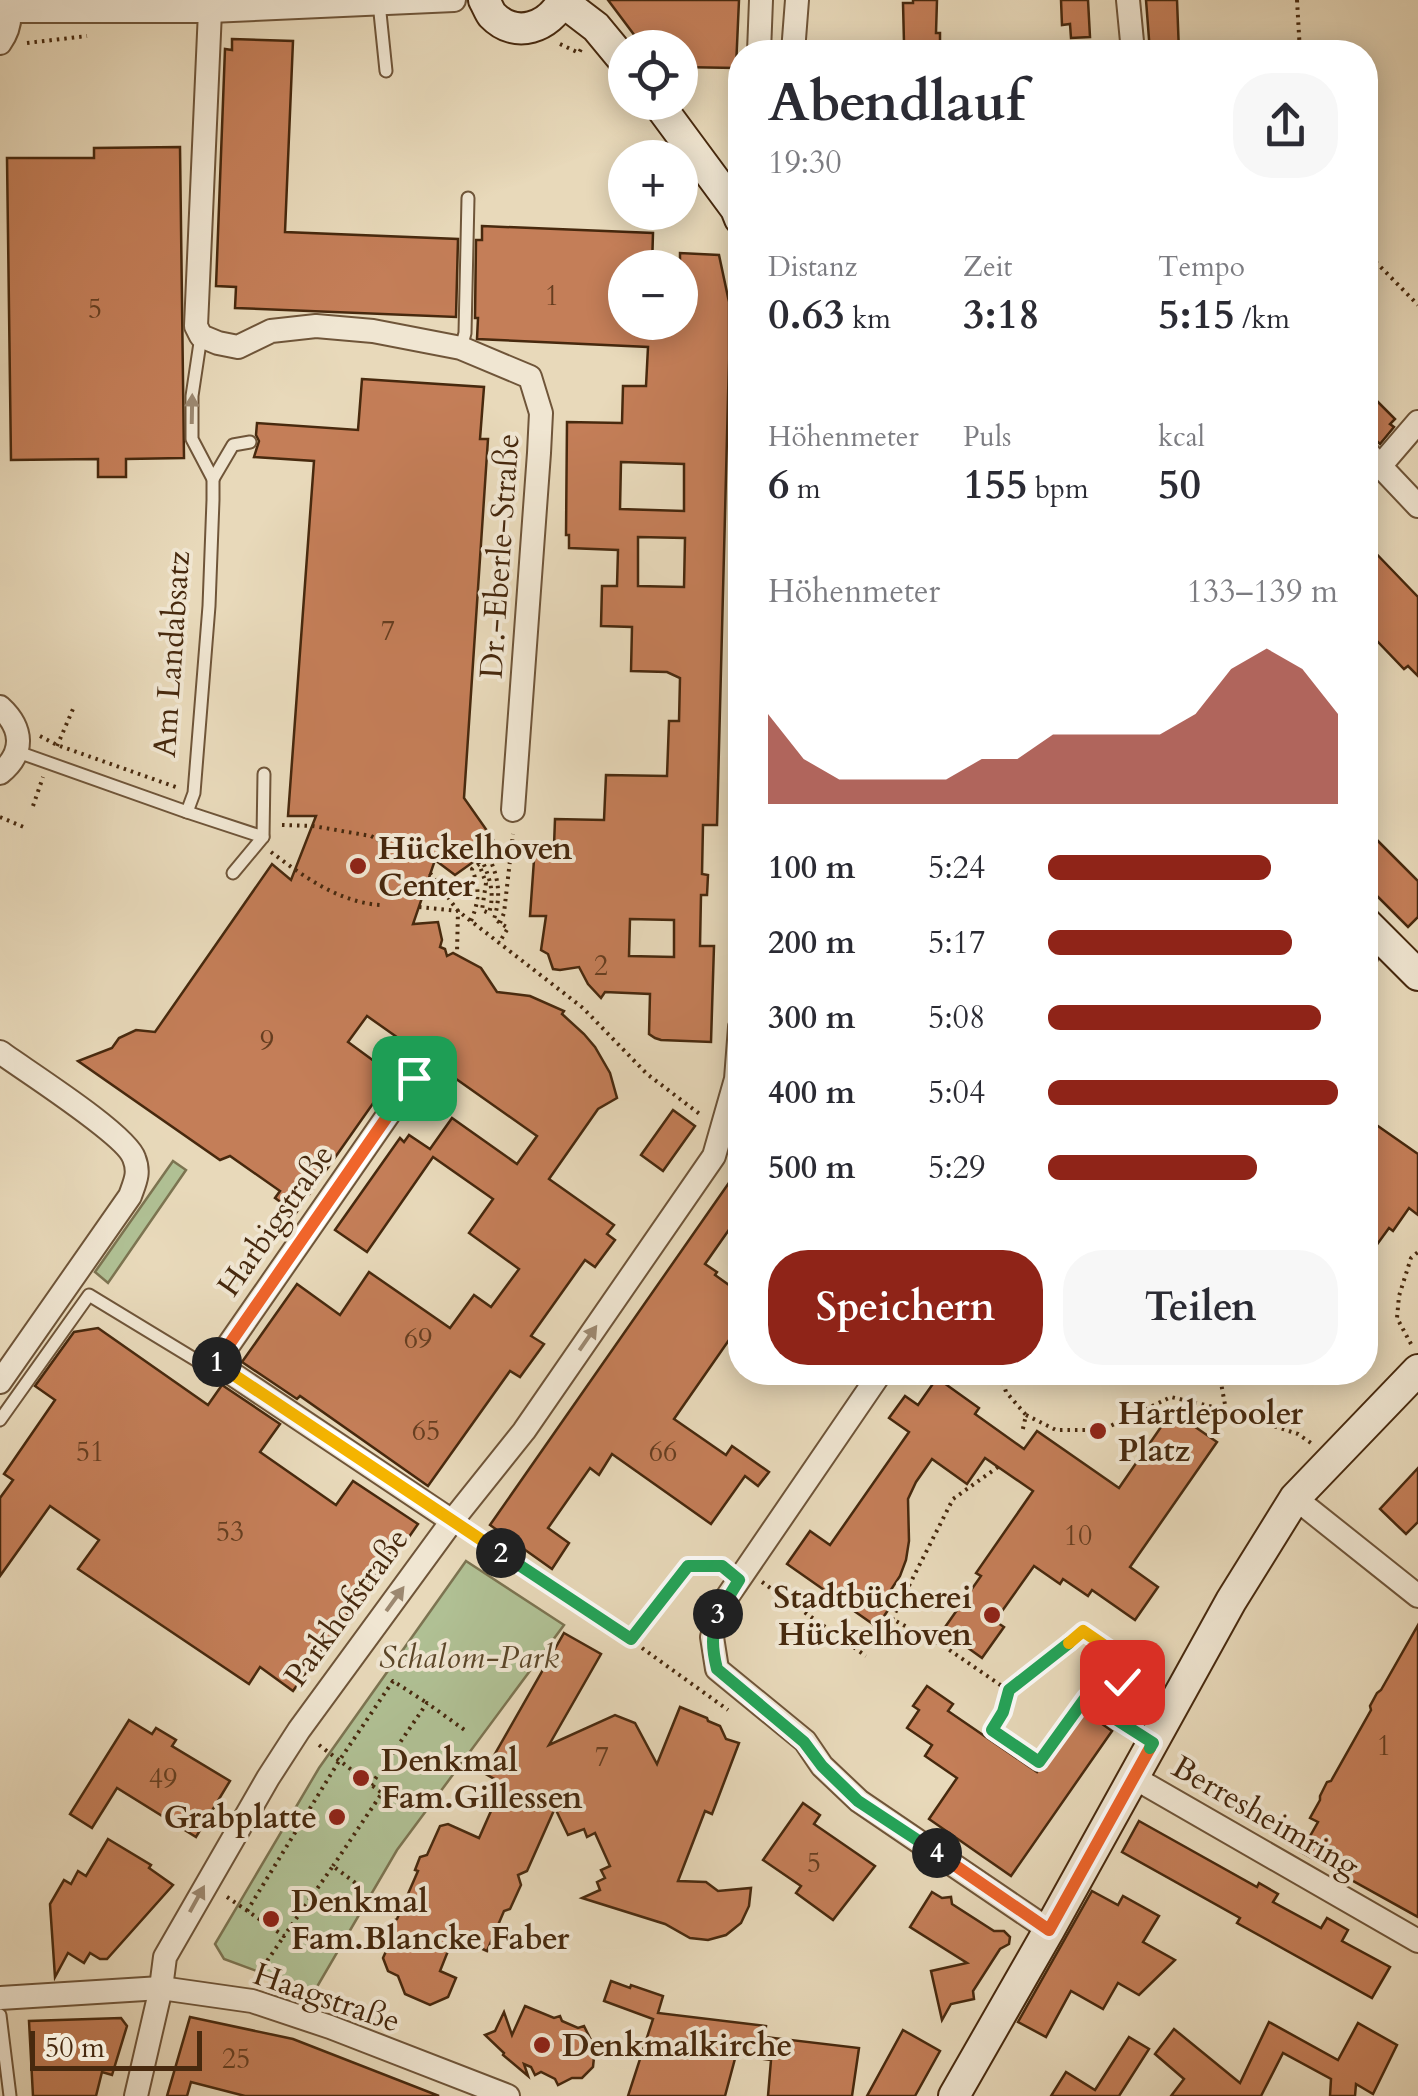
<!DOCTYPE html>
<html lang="de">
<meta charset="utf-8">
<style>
:root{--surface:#fff;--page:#f7f7f7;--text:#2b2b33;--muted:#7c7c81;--accent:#8f2418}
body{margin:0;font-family:Cardo,serif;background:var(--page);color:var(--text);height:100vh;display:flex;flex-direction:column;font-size:38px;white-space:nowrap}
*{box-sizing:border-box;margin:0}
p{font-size:32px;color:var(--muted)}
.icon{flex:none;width:55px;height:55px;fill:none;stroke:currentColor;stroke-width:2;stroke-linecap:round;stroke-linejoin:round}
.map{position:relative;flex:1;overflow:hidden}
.panel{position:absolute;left:728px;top:40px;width:650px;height:1345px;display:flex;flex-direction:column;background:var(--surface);border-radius:40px;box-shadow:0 5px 25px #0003}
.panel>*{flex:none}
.tools{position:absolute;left:608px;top:30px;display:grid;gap:20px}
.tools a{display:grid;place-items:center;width:90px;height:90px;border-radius:50%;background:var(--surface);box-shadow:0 5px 25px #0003;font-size:50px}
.scale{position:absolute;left:30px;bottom:25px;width:172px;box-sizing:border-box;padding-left:10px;border:5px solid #47290e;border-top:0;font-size:28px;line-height:35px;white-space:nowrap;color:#47290e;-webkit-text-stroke:8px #f0e6d2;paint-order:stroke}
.pin{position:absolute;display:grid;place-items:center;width:85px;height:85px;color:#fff;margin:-42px;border-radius:20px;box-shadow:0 5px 15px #0006}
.km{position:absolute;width:50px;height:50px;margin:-25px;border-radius:50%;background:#222;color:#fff;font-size:28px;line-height:50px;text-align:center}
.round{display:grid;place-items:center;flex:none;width:105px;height:105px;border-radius:40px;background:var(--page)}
.summary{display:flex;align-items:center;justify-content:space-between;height:170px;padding:0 40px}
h1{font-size:55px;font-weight:700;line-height:75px}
.figures{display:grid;grid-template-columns:repeat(3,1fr);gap:15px;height:170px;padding:10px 40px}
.figures div{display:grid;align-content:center}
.figures b{font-size:42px;font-weight:700}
.figures small{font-size:28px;font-weight:400}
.figures p{font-size:28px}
.chart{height:280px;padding:20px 40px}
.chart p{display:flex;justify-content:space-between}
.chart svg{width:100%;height:180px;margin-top:10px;fill:var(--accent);opacity:.7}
.action{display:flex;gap:20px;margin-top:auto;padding:20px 40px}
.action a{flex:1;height:115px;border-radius:40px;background:var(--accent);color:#fff;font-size:40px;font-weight:700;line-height:115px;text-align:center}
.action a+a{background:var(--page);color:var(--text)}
ul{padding:0 40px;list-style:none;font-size:32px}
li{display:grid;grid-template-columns:160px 120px 1fr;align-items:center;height:75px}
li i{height:25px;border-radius:12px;background:var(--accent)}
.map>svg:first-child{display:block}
.green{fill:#b0c094;stroke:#7c7451;stroke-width:2.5}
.building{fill:#c47e58;stroke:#47290e;stroke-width:2.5;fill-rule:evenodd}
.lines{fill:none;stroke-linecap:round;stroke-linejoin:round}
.lane-casing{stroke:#6f5539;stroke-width:15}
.street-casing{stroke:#6f5539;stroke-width:26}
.secondary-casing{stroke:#47290e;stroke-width:34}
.path{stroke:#47290e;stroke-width:4;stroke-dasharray:2.5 5;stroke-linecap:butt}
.lane{stroke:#f0e6d2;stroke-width:11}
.street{stroke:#f0e6d2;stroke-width:22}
.secondary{stroke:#f0e6d2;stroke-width:30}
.oneway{fill:#9c8870}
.split-1-casing{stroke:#fff;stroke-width:20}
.split-2-casing{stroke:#fff;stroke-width:20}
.split-3-casing{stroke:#fff;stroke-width:20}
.split-4-casing{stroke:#fff;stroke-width:20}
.split-5-casing{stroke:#fff;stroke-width:20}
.split-6-casing{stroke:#fff;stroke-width:20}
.split-7-casing{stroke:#fff;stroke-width:20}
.split-1{stroke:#f0652b;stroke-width:12}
.split-2{stroke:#f5b400;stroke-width:12}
.split-3{stroke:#22a559;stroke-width:12}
.split-4{stroke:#22a559;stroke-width:12}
.split-5{stroke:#f0652b;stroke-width:12}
.split-6{stroke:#22a559;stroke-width:12}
.split-7{stroke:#f5b400;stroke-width:12}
.poi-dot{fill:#8f2418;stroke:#f0e6d2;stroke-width:4}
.labels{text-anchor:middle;stroke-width:8;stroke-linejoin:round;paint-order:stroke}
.number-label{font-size:28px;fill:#663e20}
.street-label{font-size:32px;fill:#47290e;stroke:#f0e6d2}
.poi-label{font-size:32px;font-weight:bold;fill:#47290e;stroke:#f0e6d2;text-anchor:start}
.park-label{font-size:32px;font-style:italic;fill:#5c4729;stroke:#f0e6d2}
</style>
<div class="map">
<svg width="1418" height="2096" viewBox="0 0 1418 2096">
<rect width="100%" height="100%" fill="#e8d9ba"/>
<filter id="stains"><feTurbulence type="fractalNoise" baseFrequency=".002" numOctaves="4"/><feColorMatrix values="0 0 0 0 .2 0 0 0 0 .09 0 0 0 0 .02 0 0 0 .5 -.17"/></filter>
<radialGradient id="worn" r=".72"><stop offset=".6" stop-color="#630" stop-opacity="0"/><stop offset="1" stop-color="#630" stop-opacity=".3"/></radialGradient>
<g class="green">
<polygon points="173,1161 186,1170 108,1283 95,1272"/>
<polygon points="466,1561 564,1625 397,1850 314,1992 224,1959 215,1944 319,1768"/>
</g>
<g class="building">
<polygon points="608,0 739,0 736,68 680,67 680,48 644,48"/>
<polygon points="913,0 937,0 936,33 940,33 940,52 918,52 918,43 904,43 903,3 913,3"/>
<polygon points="1061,0 1088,0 1090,37 1071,38 1070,24 1062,25"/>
<polygon points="1146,0 1177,0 1179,52 1150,52"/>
<polygon points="232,39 293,41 285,232 458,239 456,317 235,308 236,287 216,286 225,49 232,50"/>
<polygon points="180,147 184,458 126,459 126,477 98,477 98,459 11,460 7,158 94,158 94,148"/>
<path d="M482,226L653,233L652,268H625V322H680V253L719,255L729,302V359L717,825H703L702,874L708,875L707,895H701L700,946H714L711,1042L661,1040L655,1038L649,1034L650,994L605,992L601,998L588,984L579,967L560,970L553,969L548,954L541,950L546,916H530L535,846H554L555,819L604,820L606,775L667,776L669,721H679L680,678L667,672L631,671L632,627L601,626L602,586H617L618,550L569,548V535H566L567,422L622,423L623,386H646L648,347L477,339L478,318H475L476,240H482ZM621,462L684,464V511L620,509ZM638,537L685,538L684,587L638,586ZM630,919L674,920V957L629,956Z"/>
<polygon points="362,379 484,387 480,439 488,439 464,798 497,845 455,875 435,860 413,924 438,922 442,940 440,947 445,949 447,956 453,953 481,968 497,992 530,996 564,1011 562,1014 584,1034 595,1047 610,1073 617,1098 598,1109 549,1179 614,1225 607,1234 615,1240 595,1267 585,1260 531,1336 544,1344 520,1377 510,1371 428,1486 300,1396 297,1399 242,1362 297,1284 340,1315 369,1272 450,1328 474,1295 491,1307 519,1269 469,1233 493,1199 433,1157 367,1252 335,1230 400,1138 404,1142 409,1135 430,1149 452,1118 517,1164 537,1136 367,1016 348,1042 393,1075 296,1213 275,1198 280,1191 230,1156 220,1160 78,1061 112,1048 119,1038 136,1030 155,1032 272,864 291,880 316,816 288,816 314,461 254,457 259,441 256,435 257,423 358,430"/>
<polygon points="1365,389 1395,419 1390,424 1394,427 1380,444 1365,430"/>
<polygon points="1365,542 1418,597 1418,676 1408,666 1404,669 1377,641 1365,660"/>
<polygon points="1375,838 1418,881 1418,917 1408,927 1365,884 1365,848"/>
<polygon points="673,1110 695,1126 663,1171 641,1155"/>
<polygon points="1365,1117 1418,1154 1418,1215 1409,1208 1393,1231 1389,1228 1365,1261"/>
<polygon points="740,1167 740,1214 705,1264 717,1272 715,1275 740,1293 740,1347 729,1340 674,1419 726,1455 732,1446 769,1472 758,1486 745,1476 711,1524 612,1454 599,1475 590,1468 548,1528 569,1543 552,1569 490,1525"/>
<polygon points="98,1328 208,1405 222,1385 280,1424 260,1452 336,1505 353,1481 418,1524 400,1550 395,1546 293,1691 260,1667 249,1684 78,1569 99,1540 50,1506 0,1576 0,1498 13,1480 4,1474 55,1400 35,1386 74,1332"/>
<polygon points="937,1378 979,1408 975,1414 1024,1449 1037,1431 1119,1488 1172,1411 1217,1442 1130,1567 1158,1587 1135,1620 1092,1590 1088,1596 1063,1579 1060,1584 1034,1566 995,1621 1004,1627 982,1658 943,1630 981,1576 976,1573 1033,1491 985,1458 967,1484 932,1459 916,1482 908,1499 909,1541 906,1560 900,1576 885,1599 892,1604 877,1627 787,1564 810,1531 830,1545 909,1432 889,1418 905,1396 918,1405"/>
<polygon points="1418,1468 1418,1522 1406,1534 1380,1509"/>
<polygon points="1418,1625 1418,1917 1301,1852 1318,1822 1310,1818 1320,1800 1320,1796 1327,1782 1331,1781 1371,1710 1370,1706 1377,1693 1381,1690"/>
<polygon points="564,1633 601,1654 549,1745 615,1715 635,1723 657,1764 680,1707 707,1718 708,1721 720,1726 726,1739 739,1743 712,1814 705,1811 678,1881 706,1882 718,1891 751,1888 749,1906 741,1923 726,1935 708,1940 690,1938 665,1924 582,1898 600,1890 597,1882 605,1878 601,1870 610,1866 595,1833 587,1837 584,1829 568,1835 555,1808 527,1871 518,1875 521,1885 510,1909 504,1911 487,1951 454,1936 440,1971 456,1978 448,1997 430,2005 405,1994 398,1976 388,1971 383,1958 391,1940 388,1931 393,1921 397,1919 418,1871 415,1870 420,1857 427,1855 440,1826 448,1824 479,1838 503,1784 484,1773"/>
<polygon points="927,1686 953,1704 948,1711 1037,1772 1081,1709 1112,1731 1011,1876 929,1819 957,1778 925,1756 932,1745 907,1728 919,1710 913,1706"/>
<polygon points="129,1720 152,1734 156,1728 176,1740 172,1746 230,1781 196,1837 117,1788 92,1828 70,1814"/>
<polygon points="803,1803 820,1815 814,1824 875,1866 833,1920 796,1893 801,1886 763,1860"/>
<polygon points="1139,1821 1257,1887 1259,1883 1278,1894 1273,1902 1321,1928 1327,1918 1348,1930 1342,1941 1390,1967 1372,1998 1237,1923 1240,1918 1122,1852"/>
<polygon points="108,1839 151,1865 149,1868 173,1885 107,1959 100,1959 90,1953 84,1963 68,1953 55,1977 50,1904 64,1880 71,1884 78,1871 86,1876"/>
<polygon points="1092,1891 1118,1905 1123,1896 1159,1916 1143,1942 1175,1960 1139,1995 1118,1983 1103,2009 1071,1991 1046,2037 1018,2022"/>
<polygon points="932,1892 942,1898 951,1897 952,1904 994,1931 1004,1931 1010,1937 1009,1944 1000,1949 973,1991 974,1999 951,2004 942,2020 931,1971 967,1963 910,1927"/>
<polygon points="611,1981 630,1988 631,1985 663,1996 658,2013 766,2026 765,2037 859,2048 852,2096 768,2096 771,2060 736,2055 725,2096 628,2096 653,2019 604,2001"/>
<polygon points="525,2006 554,2018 560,2016 562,2021 578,2028 584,2026 595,2048 593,2067 582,2078 572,2078 558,2085 555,2079 541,2072 535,2075 531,2067 524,2064 528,2076 503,2055 504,2053 485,2035 495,2031 504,2012 512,2035"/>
<polygon points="190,2017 293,2039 439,2096 245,2096 191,2082 187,2096 167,2096"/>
<polygon points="121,2018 127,2026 112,2075 102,2072 96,2096 33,2096 29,2021"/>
<polygon points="1269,2022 1338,2060 1358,2023 1397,2045 1373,2094 1356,2084 1355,2096 1330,2096 1331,2079 1283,2053 1261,2096 1171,2096 1184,2079 1155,2054 1174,2029 1240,2083"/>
<polygon points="903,2030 940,2051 915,2096 867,2096"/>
<polygon points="1129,2037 1149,2049 1119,2096 1051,2096 1066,2072 1095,2090"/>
</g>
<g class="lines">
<g class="lane-casing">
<g id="lane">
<polyline points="379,3 386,71"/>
<polyline points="461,348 465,333 468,198"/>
<polyline points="213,479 233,445 250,442"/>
<polyline points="18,752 187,812 194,793 209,606 213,500 213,479 192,439 192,396 201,336"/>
<polyline points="187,812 263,837 264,774"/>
<polyline points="233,873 263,837"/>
<polyline points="1367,1003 1369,965 1378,941"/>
<polyline points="0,1420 89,1295 196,1360 216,1363"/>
<polyline points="452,1521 631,1639 688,1566 722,1567 739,1580"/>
<polyline points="1106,1713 1149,1741"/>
<polyline points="0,2015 10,2096"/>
</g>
</g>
<g class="street-casing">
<g id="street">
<polyline points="1128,0 1133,52"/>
<polyline points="10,11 210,11 454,0"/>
<polyline points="210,11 196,326 201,336 218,343 238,347 271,331 316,326 373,331 461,348 530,377 541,413 539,453 513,810"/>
<path d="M0,43C10,29 12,16 7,0"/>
<polyline points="759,52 761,0"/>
<polyline points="793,52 797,0"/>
<polyline points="1365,450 1418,506"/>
<polyline points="1381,465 1418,422"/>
<path d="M0,707C23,728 25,753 0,773"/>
<path d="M0,1052C26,1071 126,1134 134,1158C140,1173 135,1182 130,1196L0,1382"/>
<polyline points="413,1079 216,1363 452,1521"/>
<polyline points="881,1372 721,1606 712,1637 717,1669 805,1741 822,1766 859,1801 1049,1930"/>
<polyline points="1295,1498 1418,1596"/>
<polyline points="1133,1777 1418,1941"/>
<polyline points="0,1998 161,1988 252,2001 330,2027 508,2096"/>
<polyline points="136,2096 161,1988 165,1957 268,1778 299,1730 452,1521 524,1431 714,1156 736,1079 740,1027"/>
</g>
</g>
<g class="secondary-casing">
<g id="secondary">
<path d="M484,0C487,5 489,11 492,15C516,40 549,27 563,0"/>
<polyline points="562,1 596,27 625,62"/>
<polyline points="657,102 736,209 740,219"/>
<polyline points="1365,922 1418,975"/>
<polyline points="954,2096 1049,1930 1231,1601 1295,1498 1418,1370"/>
</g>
</g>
<g class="path">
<polyline points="1297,0 1300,52"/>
<polyline points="27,43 87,36"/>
<polyline points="560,44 579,53 581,49"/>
<polyline points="1365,251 1418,305"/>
<polyline points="40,736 57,745 176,787"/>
<polyline points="57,746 73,709"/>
<polyline points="33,806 43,777"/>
<polyline points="0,817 26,828"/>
<polyline points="282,825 313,826 371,836 399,852"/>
<path d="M271,852C303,876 338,902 380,905"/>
<polyline points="430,873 458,911 583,1008 647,1074 701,1115"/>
<polyline points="419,907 458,911 457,952"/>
<path d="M471,921C479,901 480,889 472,869L479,864L486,883L482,910L489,913C495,893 490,879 482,860L489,857C499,879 501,896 494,919L508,928L499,943"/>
<polyline points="500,923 504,913 513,834"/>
<polyline points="1411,1344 1397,1318 1399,1296 1411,1258 1418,1252"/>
<polyline points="1219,1372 1226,1410 1298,1434 1311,1443"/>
<polyline points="1001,1375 1006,1392 1026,1415 1022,1433"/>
<polyline points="1026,1415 1056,1430 1102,1430 1171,1397 1226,1410"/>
<polyline points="998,1467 953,1499 892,1619 945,1647 1009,1691 1083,1631 1131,1664 1113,1700"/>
<polyline points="762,1582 866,1656"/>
<polyline points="642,1648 728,1710"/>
<polyline points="1009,1691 1003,1711 992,1731 1039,1762 1086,1697 1094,1704"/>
<polyline points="319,1745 382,1793 333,1866"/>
<polyline points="371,1785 427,1703 466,1731"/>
<polyline points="227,1897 284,1936 333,1866 358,1885"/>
<polyline points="247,1911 339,1761 393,1681 427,1703"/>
<polyline points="263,1967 284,1936"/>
</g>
<use href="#lane" class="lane"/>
<use href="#street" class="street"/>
<use href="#secondary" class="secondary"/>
</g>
<defs><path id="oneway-solid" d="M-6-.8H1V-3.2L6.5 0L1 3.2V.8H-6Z" transform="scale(2.5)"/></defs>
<g class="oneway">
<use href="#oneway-solid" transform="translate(192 409) rotate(-89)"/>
<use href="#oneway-solid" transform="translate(588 1338) rotate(-55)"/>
<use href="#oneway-solid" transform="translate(395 1599) rotate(-54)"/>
<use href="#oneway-solid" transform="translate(197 1899) rotate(-61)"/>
</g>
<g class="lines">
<g class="split-1-casing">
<polyline id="split-1" points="217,1362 414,1078"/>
</g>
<g class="split-2-casing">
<polyline id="split-2" points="217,1362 216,1363 501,1553"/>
</g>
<g class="split-3-casing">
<polyline id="split-3" points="501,1553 631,1639 688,1566 722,1566 739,1580 718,1614"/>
</g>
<g class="split-4-casing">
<path id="split-4" d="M718,1614C711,1634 712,1649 717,1669L804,1742L822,1766L858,1801L937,1853"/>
</g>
<g class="split-5-casing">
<polyline id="split-5" points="937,1853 1049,1930 1150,1748"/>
</g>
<g class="split-6-casing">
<polyline id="split-6" points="1069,1643 1009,1690 1003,1712 992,1730 1039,1762 1086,1697 1106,1713 1153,1743 1150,1748"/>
</g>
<g class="split-7-casing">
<polyline id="split-7" points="1069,1643 1083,1631 1131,1664 1122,1682"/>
</g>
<use href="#split-1" class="split-1"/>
<use href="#split-2" class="split-2"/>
<use href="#split-3" class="split-3"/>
<use href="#split-4" class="split-4"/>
<use href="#split-5" class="split-5"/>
<use href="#split-6" class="split-6"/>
<use href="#split-7" class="split-7"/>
</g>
<g class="poi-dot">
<circle cx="358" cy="866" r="10"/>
<circle cx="1098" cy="1431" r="10"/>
<circle cx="992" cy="1615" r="10"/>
<circle cx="361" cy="1778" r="10"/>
<circle cx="337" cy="1817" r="10"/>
<circle cx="271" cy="1919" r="10"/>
<circle cx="542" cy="2045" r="10"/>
</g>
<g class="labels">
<g class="number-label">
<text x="552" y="305">1</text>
<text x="95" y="318">5</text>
<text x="388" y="640">7</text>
<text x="601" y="975">2</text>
<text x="267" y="1050">9</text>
<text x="418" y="1348">69</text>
<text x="426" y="1440">65</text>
<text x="90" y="1461">51</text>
<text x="663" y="1461">66</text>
<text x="230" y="1541">53</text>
<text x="1078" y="1545">10</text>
<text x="1384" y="1755">1</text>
<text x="602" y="1766">7</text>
<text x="163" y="1788">49</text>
<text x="814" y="1872">5</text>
<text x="236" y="2068">25</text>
</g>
<g class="street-label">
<text transform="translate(499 556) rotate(-86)" y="11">Dr.-Eberle-Straße</text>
<text transform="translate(171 654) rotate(-86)" y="11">Am Landabsatz</text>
<text transform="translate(275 1220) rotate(-55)" y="11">Harbigstraße</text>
<text transform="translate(346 1607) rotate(-54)" y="11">Parkhofstraße</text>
<text transform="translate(1266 1816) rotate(30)" y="11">Berresheimring</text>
<text transform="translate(327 1997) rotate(19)" y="11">Haagstraße</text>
</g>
<g class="poi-label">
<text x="378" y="859">Hückelhoven<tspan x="378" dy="37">Center</tspan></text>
<text x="1118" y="1424">Hartlepooler<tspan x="1118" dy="37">Platz</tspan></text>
<text x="972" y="1608" text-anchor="end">Stadtbücherei<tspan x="972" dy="37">Hückelhoven</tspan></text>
<text x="381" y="1771">Denkmal<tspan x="381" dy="37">Fam.Gillessen</tspan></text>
<text x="317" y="1828" text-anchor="end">Grabplatte</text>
<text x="291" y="1912">Denkmal<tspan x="291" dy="37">Fam.Blancke Faber</tspan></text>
<text x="562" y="2056">Denkmalkirche</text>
</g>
<g class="park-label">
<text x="469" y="1668">Schalom-Park</text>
</g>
</g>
<rect width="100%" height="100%" filter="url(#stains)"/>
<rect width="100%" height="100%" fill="url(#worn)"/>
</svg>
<div class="tools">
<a><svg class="icon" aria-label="locate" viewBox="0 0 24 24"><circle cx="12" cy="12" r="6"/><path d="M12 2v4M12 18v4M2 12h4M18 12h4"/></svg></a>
<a>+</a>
<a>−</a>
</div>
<div class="scale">50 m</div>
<div class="pin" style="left:414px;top:1078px;background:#1e9e55"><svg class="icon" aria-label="arrive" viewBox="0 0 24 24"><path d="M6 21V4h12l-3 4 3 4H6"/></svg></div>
<div class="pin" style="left:1122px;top:1682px;background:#d93025"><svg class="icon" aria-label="check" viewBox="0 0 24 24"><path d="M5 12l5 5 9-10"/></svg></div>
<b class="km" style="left:217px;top:1362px">1</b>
<b class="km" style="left:501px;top:1553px">2</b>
<b class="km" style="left:718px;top:1614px">3</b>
<b class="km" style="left:937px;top:1853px">4</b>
<section class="panel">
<div class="summary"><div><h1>Abendlauf</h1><p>19:30</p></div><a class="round"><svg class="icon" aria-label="share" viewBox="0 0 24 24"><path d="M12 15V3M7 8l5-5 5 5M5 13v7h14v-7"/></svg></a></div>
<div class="figures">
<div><p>Distanz</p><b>0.63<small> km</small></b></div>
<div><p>Zeit</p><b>3:18</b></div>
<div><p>Tempo</p><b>5:15<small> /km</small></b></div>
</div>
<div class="figures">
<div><p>Höhenmeter</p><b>6<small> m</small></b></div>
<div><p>Puls</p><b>155<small> bpm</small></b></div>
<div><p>kcal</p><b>50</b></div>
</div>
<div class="chart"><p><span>Höhenmeter</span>133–139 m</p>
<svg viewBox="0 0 160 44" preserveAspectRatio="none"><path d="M0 44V22L10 33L20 38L30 38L40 38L50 38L60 33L70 33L80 27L90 27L100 27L110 27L120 22L130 11L140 6L150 11L160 22V44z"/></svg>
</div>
<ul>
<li><b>100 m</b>5:24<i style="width:77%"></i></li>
<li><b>200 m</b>5:17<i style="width:84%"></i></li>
<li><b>300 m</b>5:08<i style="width:94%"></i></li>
<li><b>400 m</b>5:04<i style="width:100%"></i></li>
<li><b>500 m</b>5:29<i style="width:72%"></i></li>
</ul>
<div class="action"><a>Speichern</a><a>Teilen</a></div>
</section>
</div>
